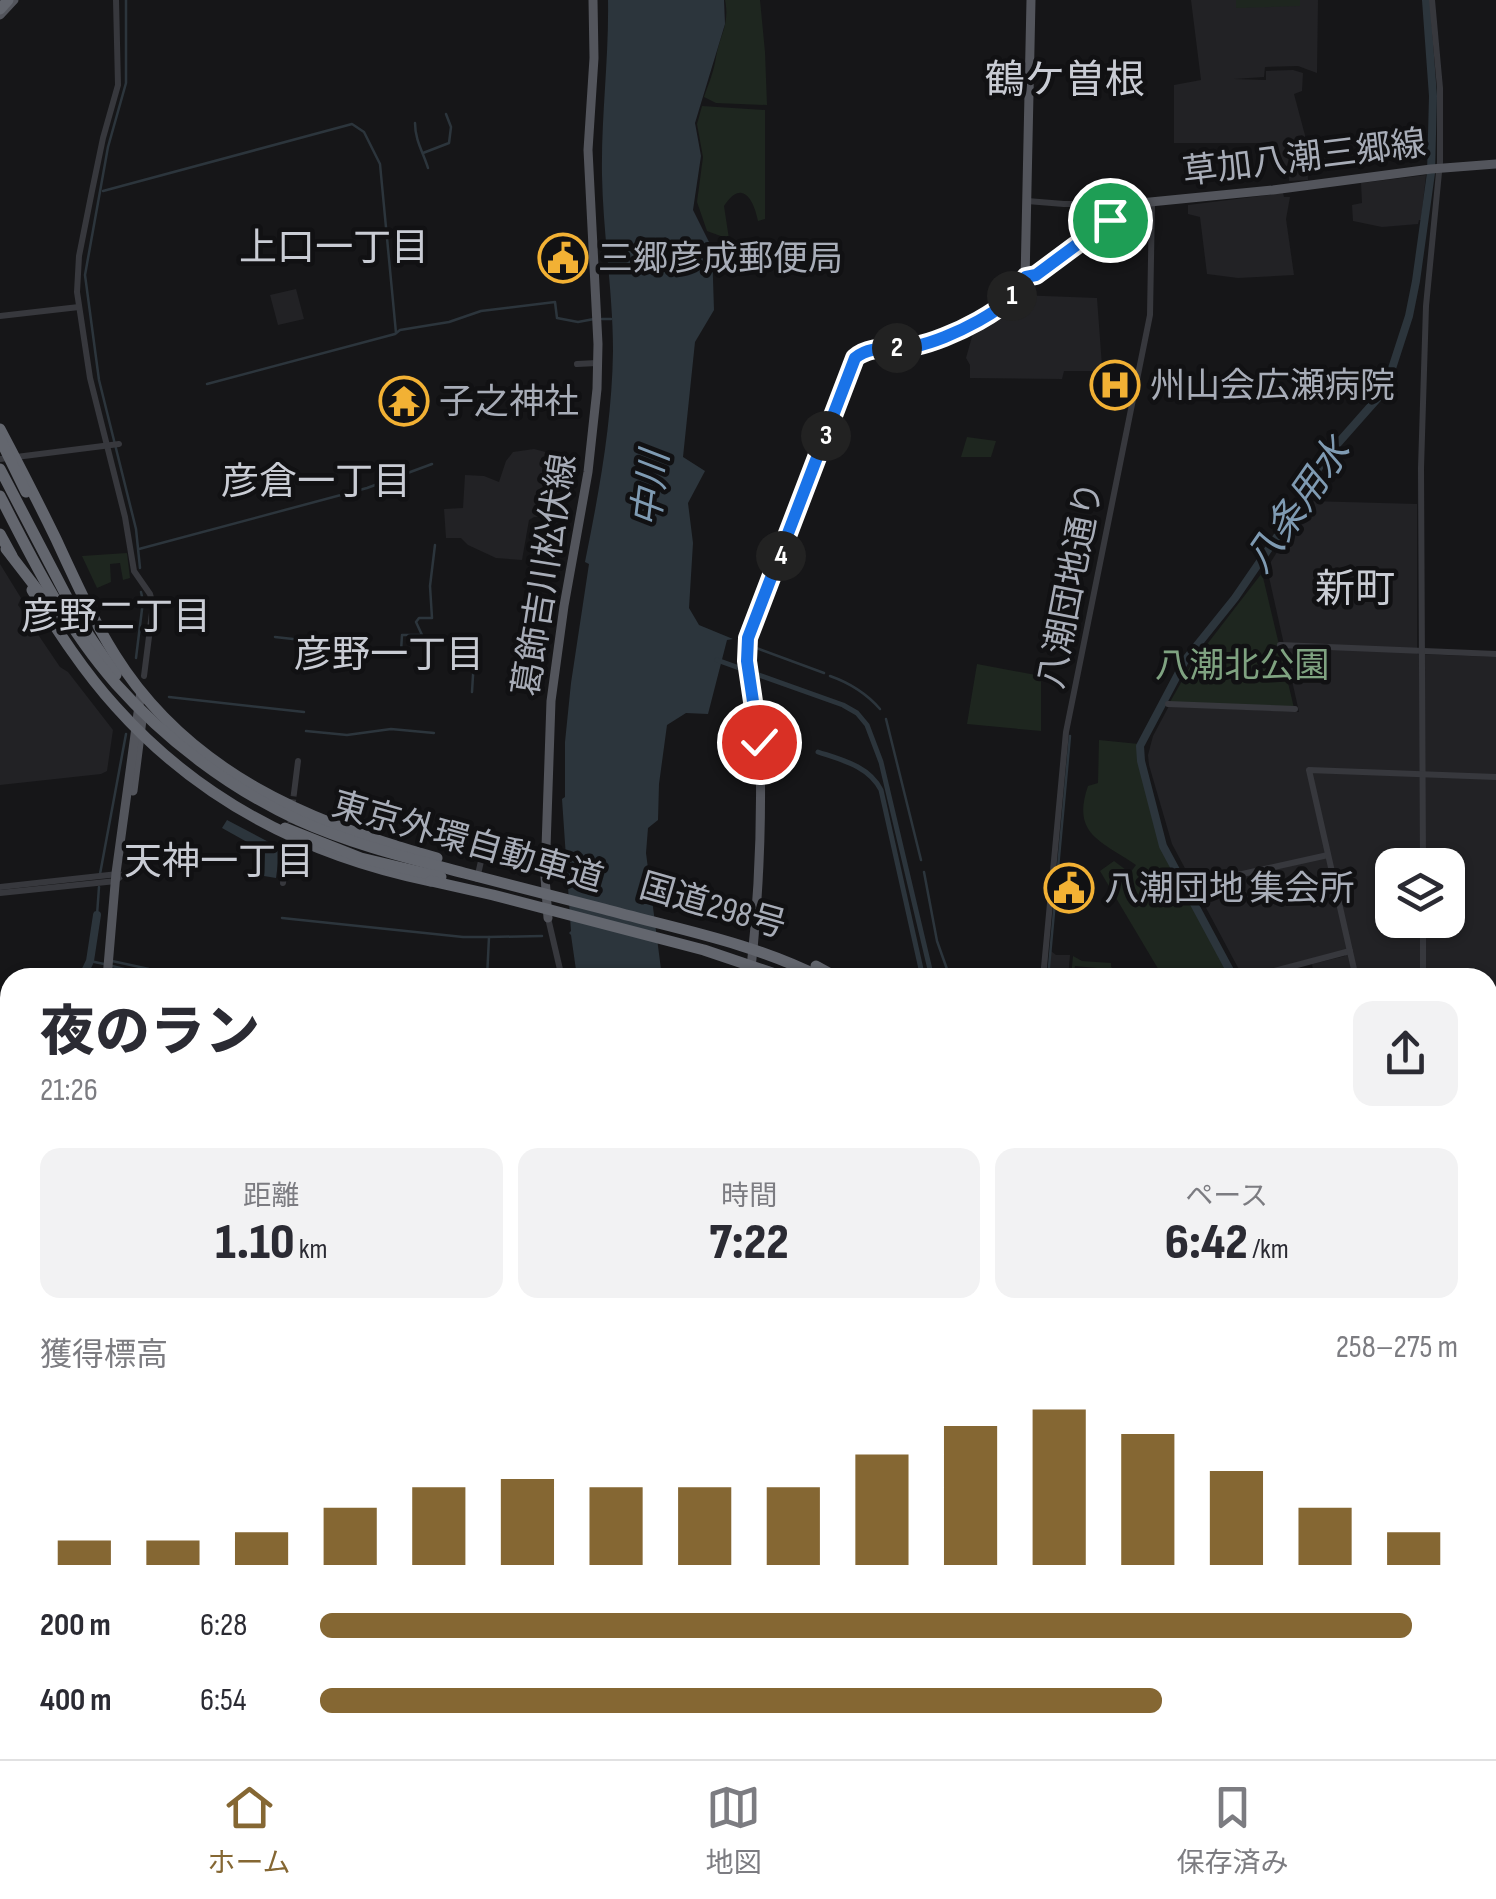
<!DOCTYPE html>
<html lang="ja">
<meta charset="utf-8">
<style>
:root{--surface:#fff;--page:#f2f2f3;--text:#2b2b33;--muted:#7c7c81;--line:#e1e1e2;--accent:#856733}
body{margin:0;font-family:"Sofia Sans Condensed","Noto Sans JP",sans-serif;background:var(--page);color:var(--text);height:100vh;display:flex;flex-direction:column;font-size:38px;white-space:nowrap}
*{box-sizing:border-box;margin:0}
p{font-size:32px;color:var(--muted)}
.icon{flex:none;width:55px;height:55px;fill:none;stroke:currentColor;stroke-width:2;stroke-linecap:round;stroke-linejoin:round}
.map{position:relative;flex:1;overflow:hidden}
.panel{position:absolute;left:0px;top:968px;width:1498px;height:792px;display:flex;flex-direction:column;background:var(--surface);border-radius:30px 30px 0 0;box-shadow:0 2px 8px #0004}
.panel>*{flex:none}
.fabs{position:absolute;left:1375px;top:848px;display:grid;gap:20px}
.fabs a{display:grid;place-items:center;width:90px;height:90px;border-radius:20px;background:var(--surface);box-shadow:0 2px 8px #0004;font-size:50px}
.pin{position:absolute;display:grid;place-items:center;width:85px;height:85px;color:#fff;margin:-42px;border:5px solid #fff;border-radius:50%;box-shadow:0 2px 10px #0007}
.km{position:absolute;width:50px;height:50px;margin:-25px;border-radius:50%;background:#222;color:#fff;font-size:28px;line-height:50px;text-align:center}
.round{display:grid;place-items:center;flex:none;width:105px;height:105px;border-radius:20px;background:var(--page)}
.overview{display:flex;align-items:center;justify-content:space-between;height:170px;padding:0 40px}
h1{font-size:55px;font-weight:800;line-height:75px}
.metrics{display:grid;grid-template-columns:repeat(3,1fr);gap:15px;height:170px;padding:10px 40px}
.metrics div{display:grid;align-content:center;border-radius:20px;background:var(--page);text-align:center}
.metrics b{font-size:50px;font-weight:800}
.metrics small{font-size:28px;font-weight:400}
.metrics p{font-size:28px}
.chart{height:280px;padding:20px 40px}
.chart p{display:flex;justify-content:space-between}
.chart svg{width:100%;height:180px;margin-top:10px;stroke:var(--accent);stroke-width:6}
ul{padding:0 40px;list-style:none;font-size:32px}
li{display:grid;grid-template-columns:160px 120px 1fr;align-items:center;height:75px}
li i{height:25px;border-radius:12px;background:var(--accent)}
.dock{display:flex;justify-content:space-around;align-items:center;height:140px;border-top:2px solid var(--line);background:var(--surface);font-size:28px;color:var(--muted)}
.dock a{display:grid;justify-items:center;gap:5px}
.dock .current{color:var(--accent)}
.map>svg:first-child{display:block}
.built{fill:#222225;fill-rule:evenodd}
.green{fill:#1e261f}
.water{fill:#2c353c}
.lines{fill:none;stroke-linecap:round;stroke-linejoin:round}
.stream{stroke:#2c353c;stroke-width:2.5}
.canal{stroke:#2c353c;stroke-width:5}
.river{stroke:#2c353c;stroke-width:8}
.minor-tunnel{stroke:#333438;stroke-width:6;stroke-dasharray:6 3;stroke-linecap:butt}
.minor{stroke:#37383d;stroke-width:6}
.major{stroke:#53555c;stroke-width:9}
.highway{stroke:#63666e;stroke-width:11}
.highway-bridge{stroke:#63666e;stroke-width:11}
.route-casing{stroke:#fff;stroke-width:20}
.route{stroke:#1a73e8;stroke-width:12}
.labels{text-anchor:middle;stroke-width:9;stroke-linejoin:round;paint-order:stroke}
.street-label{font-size:35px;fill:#a8adb8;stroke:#111113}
.poi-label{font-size:35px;fill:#a8adb8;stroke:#111113;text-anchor:start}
.park-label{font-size:35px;fill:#7fa381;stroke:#111113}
.neighbourhood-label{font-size:38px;fill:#c9ccd4;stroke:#111113}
.water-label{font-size:38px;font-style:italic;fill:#7f9bb3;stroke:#111113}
.quarter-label{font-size:40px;fill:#c9ccd4;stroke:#111113}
</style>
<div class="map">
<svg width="1496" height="1759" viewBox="0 0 1496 1759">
<rect width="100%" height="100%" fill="#161618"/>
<g class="built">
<polygon points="1191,0 1318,0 1317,73 1298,66 1265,67 1264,77 1234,79 1266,80 1266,71 1293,70 1303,73 1302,91 1294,94 1306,139 1308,180 1289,181 1289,169 1275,167 1265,143 1174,143 1174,85 1201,80"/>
<polygon points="1426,175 1421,220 1419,220 1418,224 1382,227 1353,221 1352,205 1362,203 1361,183"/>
<polygon points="1283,193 1284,197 1290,197 1286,219 1294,275 1238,278 1207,274 1200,217 1188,214 1188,205"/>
<polygon points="296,289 304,319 278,325 270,295"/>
<polygon points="1018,295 1097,298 1102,366 1096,371 1064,371 1062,379 970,378 970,365 966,358 975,326"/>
<polygon points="534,449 557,455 555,490 544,517 534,517 529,520 522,560 496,558 468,545 461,538 446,538 444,509 463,508 465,475 484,476 499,482 506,461 513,452"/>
<path d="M1309,501L1417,504V654L1496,657V1038L1488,1039V978L1314,977L1312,964L1345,956L1344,950L1243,977L1172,844L1149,765L1148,755L1153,736L1169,706L1299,712L1267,568ZM1392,865H1448V920H1392Z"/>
<polygon points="0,564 21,598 18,605 60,667 68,672 113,730 107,771 101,774 0,785"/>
<polygon points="1051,951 1056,955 1070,955 1068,977 1048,977"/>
</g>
<g class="green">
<path d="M725,0H760L765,52L767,105L716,103L704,97C709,83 714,71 716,57C720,35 730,24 725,0Z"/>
<polygon points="1236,0 1300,0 1300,6 1236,8"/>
<path d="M702,106L765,110V219L758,221C754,200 742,178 724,206L729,239L707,231L697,202L703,157L697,124Z"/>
<polygon points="967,437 996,441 991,457 961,457"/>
<polygon points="127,553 130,578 123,580 120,563 110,564 111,582 97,588 82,556"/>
<polygon points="1262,573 1294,708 1170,702 1191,665"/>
<polygon points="977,664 1041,676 1041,731 967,724"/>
<path d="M1099,740L1139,744C1141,821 1194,912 1232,977H1163L1100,871L1114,861L1130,873L1136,865C1102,841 1071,835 1088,786L1098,783Z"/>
<polygon points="1073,956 1082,961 1111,963 1111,967 1116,971 1123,972 1124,977 1136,974 1138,977 1112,977 1104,970 1101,973 1099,969 1097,977 1097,968 1075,966 1073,977 1071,977"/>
</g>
<g class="water">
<path d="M608,0H724L725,24L695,123L701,156L693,210L712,248L714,310L695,342L683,457L705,471L688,503L693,543L689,608L699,625L733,639L727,640L708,714L686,713L667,725L659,784L658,820L648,828L646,853L662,977H577L571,935L569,933L571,931L562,799L565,797V742L571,683L589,564L585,562C599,492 612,423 613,351C613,292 603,234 602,175C601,117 609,59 608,0Z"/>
<polygon points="227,820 280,848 276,878 264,876 265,852 222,828"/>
<polygon points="593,1750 654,1750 654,1759 591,1759"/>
</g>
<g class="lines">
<g class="stream">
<polyline points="126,0 126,83 108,147 85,275 99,380 136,529 140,568"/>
<path d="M415,123C415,140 423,152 428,168"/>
<polyline points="423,153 449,143 451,127 446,114"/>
<polyline points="103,191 352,124 364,132 380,164 396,333"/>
<polyline points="602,319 611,319"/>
<polyline points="207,384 395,334 400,330 449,322 481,311 555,302 557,318 578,322 594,319"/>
<polyline points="139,549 367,488 432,464"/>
<polyline points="275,637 401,651 402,635 422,635 416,622 419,618 432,618 430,586 435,545"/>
<polyline points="751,646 824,673"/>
<polyline points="136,658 143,601 141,592"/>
<path d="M830,676C850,683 866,693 880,709"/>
<polyline points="472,692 474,659"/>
<polyline points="169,697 304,712"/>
<polyline points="886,719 921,860"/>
<polyline points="306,731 347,735 391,729 434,733"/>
<polyline points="924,872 937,941 948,972"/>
<polyline points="100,874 126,734"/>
<polyline points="97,915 99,887"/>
<polyline points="282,918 463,937 489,937"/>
<polyline points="90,961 104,964"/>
<polyline points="112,961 149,969 232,978"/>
<polyline points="112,966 140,973 184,978"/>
<polyline points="487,978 489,937 542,936"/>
<polyline points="1048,978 1070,736"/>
<polyline points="0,1723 10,1723"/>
</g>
<g class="canal">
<polyline points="717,660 843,705 857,713 867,725 881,762 932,978"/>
<path d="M818,752C842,760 869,766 881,790L923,978"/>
<polyline points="1488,1446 1496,1449"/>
</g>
<g class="river">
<polyline points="82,978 90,961 97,915"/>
<polyline points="1234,978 1163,846 1141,761 1140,746 1186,659 1235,598 1285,525 1324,459 1385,390 1409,316 1416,281 1431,173 1433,96 1426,0"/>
<polyline points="0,1095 10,1082"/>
<polyline points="1377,1750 1378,1759"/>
</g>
<polyline class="minor-tunnel" points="287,850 294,793"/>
<g class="minor">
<polyline points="116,0 118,85 103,138 92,191 79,256 77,292 90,378 125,517 134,571 150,594 153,605 144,676"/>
<polyline points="1027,201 1064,204 1130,204"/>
<polyline points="0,316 79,307"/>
<polyline points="577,364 597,363"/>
<polyline points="0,459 119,444"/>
<polyline points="1280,645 1496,654"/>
<polyline points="1168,704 1295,709"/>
<polyline points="294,793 298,761"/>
<polyline points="1423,865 1421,468 1426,306 1440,162 1440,88 1432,0"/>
<polyline points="477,879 481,861"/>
<polyline points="283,883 287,850"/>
<polyline points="1193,885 1328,855"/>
<polyline points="0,887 118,874"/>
<polyline points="0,893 116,881 122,875"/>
<polyline points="548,918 562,978"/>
<polyline points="1423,920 1423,978"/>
<polyline points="1043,978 1066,732 1150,315 1152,203"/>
<polyline points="1248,978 1350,951"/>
<polyline points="1356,978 1309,770 1496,777"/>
<polyline points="0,1071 10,1070"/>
<polyline points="0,1084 10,1071"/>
<polyline points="1488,1288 1496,1293"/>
<polyline points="1488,1653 1496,1574"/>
<polyline points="575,1759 577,1750"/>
<polyline points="749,1759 751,1750"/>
<polyline points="1461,1759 1461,1750"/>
</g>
<g class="major">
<polyline points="0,15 14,0"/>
<polyline points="1026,277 1036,275 1102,224 1129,211 1130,204 1273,190 1431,169 1496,164"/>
<polyline points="133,791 143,712"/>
<polyline points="548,918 545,877 551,701 564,606 588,472 597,389 598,344 588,150 594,58 593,0"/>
<polyline points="107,978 116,873 141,691"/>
<path d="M750,978C758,906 762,825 760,753C759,715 741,675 749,638L855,358C872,345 896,350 917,346C949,339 1009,310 1025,281L1031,0"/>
<polyline points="1488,1044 1496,1044"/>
<polyline points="0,1160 10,1160"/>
<polyline points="93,1750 93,1759"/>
<polyline points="1021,1750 1022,1759"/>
</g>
<g class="highway">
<polyline points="0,9 8,0"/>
<path d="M0,429C19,465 38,502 56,539C74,578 92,618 115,655C188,772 309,823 437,858"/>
<polyline points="0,469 80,622 116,675"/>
<polyline points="0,534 12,556"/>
<path d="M32,590C57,630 84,672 116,707C200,801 309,856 431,881"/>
<polyline points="1488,1454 1496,1457"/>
<polyline points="1488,1466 1496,1469"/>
<polyline points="1272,1759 1274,1750"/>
<polyline points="1310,1759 1312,1750"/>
</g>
<g class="highway-bridge">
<polyline points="0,439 26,492"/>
<path d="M0,496C33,561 67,629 116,684C166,740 229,788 298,820C351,844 408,858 464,873C511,885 558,897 604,909C677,929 754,943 822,978"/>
<polyline points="6,549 57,615"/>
<polyline points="285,828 361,858 441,877"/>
<polyline points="431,881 493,895 704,950 787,978"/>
<polyline points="816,966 838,978"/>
</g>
</g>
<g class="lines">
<g class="route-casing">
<path id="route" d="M759,742L747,661L748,638L855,358C871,344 896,350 916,346C946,340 1016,308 1026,277L1036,275L1110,220"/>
</g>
<use href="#route" class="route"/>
</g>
<defs>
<g id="civic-ring" transform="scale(2.5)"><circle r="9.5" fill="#111113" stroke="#f2b134" stroke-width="1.5"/><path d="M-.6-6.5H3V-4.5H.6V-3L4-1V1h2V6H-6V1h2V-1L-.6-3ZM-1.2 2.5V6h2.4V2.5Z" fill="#f2b134"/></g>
<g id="hospital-ring" transform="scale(2.5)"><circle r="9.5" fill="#111113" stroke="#f2b134" stroke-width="1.5"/><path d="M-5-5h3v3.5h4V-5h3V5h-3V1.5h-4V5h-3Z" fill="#f2b134"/></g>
<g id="temple-ring" transform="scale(2.5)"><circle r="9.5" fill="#111113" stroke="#f2b134" stroke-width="1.5"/><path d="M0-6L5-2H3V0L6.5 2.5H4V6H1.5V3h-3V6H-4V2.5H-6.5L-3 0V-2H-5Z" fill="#f2b134"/></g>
</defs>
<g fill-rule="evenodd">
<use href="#civic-ring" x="563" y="258"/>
<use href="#hospital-ring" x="1115" y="385"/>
<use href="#temple-ring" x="404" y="401"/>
<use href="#civic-ring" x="1069" y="888"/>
</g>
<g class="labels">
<g class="street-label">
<text transform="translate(1304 157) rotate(-7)" y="12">草加八潮三郷線</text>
<text transform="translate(544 575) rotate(-81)" y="12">葛飾吉川松伏線</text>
<text transform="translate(1070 585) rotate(-79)" y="12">八潮団地通り</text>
<text transform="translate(468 841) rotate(16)" y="12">東京外環自動車道</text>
<text transform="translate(713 905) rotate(16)" y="12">国道298号</text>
</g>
<g class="poi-label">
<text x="598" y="270">三郷彦成郵便局</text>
<text x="1150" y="397">州山会広瀬病院</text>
<text x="439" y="413">子之神社</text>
<text x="1104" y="900">八潮団地 集会所</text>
</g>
<g class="park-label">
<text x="1242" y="677">八潮北公園</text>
</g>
<g class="neighbourhood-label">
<text x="334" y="260">上口一丁目</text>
<text x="316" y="494">彦倉一丁目</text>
<text x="116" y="629">彦野二丁目</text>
<text x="389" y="667">彦野一丁目</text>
<text x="219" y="874">天神一丁目</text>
</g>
<g class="water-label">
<text transform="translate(650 489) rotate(-83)" y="13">中川</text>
<text transform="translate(1297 505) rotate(-55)" y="13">八条用水</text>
</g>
<g class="quarter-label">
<text x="1065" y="93">鶴ケ曽根</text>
<text x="1355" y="602">新町</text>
</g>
</g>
</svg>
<div class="fabs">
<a><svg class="icon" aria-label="layers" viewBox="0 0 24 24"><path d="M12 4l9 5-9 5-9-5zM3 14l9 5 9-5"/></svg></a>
</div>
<div class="pin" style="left:1110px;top:220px;background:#1e9e55"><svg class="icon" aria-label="arrive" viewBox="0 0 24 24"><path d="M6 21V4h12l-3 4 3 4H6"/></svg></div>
<div class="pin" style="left:759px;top:742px;background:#d93025"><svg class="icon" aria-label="check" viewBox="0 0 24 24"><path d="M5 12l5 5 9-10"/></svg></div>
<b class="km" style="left:1012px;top:296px">1</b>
<b class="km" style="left:897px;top:348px">2</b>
<b class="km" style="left:826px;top:436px">3</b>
<b class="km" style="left:781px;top:556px">4</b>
<section class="panel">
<div class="overview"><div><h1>夜のラン</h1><p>21:26</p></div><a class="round"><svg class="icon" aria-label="share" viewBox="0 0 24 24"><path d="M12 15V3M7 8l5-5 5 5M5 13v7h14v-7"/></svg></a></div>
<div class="metrics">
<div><p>距離</p><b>1.10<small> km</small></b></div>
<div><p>時間</p><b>7:22</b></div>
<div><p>ペース</p><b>6:42<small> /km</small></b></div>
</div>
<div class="chart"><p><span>獲得標高</span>258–275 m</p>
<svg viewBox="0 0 160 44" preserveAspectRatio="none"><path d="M5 44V38M15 44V38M25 44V36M35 44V30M45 44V25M55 44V23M65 44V25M75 44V25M85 44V25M95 44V17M105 44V10M115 44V6M125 44V12M135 44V21M145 44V30M155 44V36"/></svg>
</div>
<ul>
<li><b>200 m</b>6:28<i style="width:96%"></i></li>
<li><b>400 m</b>6:54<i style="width:74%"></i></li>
</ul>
</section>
</div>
<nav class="dock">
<a class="current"><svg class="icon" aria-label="home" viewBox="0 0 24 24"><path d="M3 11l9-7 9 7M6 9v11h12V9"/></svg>ホーム</a>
<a><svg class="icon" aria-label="map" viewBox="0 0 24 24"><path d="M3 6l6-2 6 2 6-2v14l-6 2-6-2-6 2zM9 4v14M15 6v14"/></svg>地図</a>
<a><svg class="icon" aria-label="saved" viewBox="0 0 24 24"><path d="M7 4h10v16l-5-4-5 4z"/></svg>保存済み</a>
</nav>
